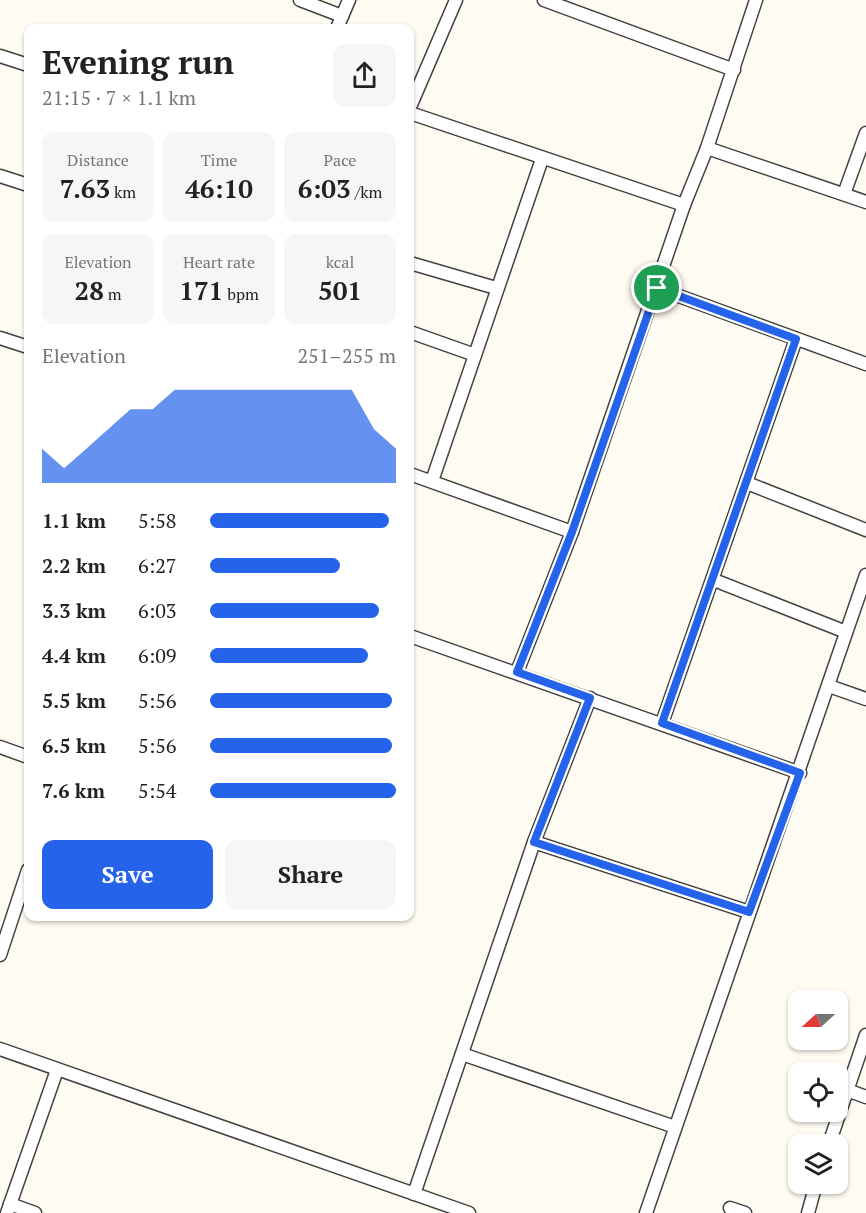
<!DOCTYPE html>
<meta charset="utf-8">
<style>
:root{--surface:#fff;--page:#f6f6f6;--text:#222;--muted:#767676;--accent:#2563eb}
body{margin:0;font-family:"PT Serif",serif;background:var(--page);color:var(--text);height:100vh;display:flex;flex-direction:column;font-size:22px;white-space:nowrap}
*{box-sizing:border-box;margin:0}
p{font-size:20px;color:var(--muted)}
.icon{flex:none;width:33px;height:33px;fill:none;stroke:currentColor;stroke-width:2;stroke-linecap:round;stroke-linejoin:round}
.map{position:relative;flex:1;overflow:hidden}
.details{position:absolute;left:24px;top:24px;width:390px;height:897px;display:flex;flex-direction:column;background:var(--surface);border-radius:12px;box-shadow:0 2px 4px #0004}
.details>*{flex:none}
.needle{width:39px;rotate:249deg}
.controls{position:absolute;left:788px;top:990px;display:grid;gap:12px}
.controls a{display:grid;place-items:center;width:60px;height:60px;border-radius:12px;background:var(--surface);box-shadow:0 2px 4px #0004;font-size:30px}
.pin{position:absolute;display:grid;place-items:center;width:51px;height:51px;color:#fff;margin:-26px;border:3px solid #fff;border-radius:50%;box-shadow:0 2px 6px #0007}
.round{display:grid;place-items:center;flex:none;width:63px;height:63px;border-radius:12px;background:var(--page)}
.headline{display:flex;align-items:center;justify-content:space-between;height:102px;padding:0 18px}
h1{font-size:33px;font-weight:700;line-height:45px}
.stats{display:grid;grid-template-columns:repeat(3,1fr);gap:9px;height:102px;padding:6px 18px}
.stats div{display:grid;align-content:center;border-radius:12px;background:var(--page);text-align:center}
.stats b{font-size:26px;font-weight:700}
.stats small{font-size:16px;font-weight:400}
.stats p{font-size:16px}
.chart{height:168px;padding:12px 18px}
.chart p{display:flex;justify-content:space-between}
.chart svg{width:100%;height:108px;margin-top:6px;fill:var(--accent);opacity:.7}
.button{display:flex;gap:12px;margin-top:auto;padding:12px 18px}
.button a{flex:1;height:69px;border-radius:12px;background:var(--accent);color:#fff;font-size:24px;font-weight:700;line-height:69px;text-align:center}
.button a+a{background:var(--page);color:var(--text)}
ul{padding:0 18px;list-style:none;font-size:20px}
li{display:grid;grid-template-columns:96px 72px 1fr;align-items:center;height:45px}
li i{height:15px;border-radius:8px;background:var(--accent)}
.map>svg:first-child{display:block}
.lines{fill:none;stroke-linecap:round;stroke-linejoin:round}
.minor-casing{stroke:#424242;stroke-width:15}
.minor{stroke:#fff;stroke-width:12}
.route-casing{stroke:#fff;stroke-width:12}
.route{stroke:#2563eb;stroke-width:8}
</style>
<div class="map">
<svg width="866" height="1213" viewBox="0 0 866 1213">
<rect width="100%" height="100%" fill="#fefcf2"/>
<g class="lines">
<g class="minor-casing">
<g id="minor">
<polyline points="300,0 342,16"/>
<polyline points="544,0 734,70"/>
<polyline points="337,28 349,0"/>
<polyline points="0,56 28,65"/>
<polyline points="410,107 456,0"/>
<polyline points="410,113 684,205"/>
<polyline points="707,148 866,202"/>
<polyline points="0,176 28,185"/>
<polyline points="844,194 866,133"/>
<polyline points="410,263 496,288"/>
<polyline points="657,288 866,364"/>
<polyline points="410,332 475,355"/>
<polyline points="0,338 28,347"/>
<polyline points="410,474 572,532"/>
<polyline points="432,481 542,159"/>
<polyline points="747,483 866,530"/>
<polyline points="714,580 846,632"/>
<polyline points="410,636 800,773"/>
<polyline points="517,672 572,532 684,205 707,148 756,0"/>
<polyline points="829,686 866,699"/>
<polyline points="662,723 796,339"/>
<polyline points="0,747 28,757"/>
<polyline points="534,842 749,912"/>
<polyline points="0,955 28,870"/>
<polyline points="0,1049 469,1213"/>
<polyline points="462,1054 675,1127"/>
<polyline points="847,1090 866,1097"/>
<polyline points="829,1144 866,1035"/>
<polyline points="414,1194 534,842 590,698"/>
<polyline points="10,1204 35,1213"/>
<polyline points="730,1208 745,1213"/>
<polyline points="7,1213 57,1070"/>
<polyline points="646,1213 866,575"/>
<polyline points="808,1213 816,1184"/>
</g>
</g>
<use href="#minor" class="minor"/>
</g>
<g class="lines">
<g class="route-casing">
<polygon id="route" points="657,288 796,339 662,723 800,773 749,912 534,842 590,698 517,672 572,532"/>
</g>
<use href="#route" class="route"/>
</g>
</svg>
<div class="controls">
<a><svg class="needle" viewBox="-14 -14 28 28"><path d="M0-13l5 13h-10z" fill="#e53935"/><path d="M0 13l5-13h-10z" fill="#767676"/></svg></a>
<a><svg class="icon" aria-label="locate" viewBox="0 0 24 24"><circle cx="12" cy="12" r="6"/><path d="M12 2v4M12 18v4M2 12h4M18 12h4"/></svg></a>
<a><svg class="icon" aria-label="layers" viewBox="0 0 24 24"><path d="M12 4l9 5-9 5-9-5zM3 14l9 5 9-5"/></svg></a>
</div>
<div class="pin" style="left:657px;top:288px;background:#1e9e55"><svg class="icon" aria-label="arrive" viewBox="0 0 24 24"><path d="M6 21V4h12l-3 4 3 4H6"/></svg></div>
<section class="details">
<div class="headline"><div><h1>Evening run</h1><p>21:15 · 7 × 1.1 km</p></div><a class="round"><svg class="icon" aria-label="share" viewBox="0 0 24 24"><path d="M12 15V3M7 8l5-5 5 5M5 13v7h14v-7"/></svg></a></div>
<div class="stats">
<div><p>Distance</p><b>7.63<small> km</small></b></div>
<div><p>Time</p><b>46:10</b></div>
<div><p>Pace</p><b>6:03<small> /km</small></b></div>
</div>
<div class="stats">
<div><p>Elevation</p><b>28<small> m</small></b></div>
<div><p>Heart rate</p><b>171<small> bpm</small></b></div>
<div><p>kcal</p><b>501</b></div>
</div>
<div class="chart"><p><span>Elevation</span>251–255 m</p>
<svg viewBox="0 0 160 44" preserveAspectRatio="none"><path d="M0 44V30L10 38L20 30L30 22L40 14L50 14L60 6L70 6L80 6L90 6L100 6L110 6L120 6L130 6L140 6L150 22L160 30V44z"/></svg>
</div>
<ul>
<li><b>1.1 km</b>5:58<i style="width:96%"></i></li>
<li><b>2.2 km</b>6:27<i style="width:70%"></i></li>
<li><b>3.3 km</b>6:03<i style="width:91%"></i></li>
<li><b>4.4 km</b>6:09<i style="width:85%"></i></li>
<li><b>5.5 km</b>5:56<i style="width:98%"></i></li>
<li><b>6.5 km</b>5:56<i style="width:98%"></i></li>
<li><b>7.6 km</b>5:54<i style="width:100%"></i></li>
</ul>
<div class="button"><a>Save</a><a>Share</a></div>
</section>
</div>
